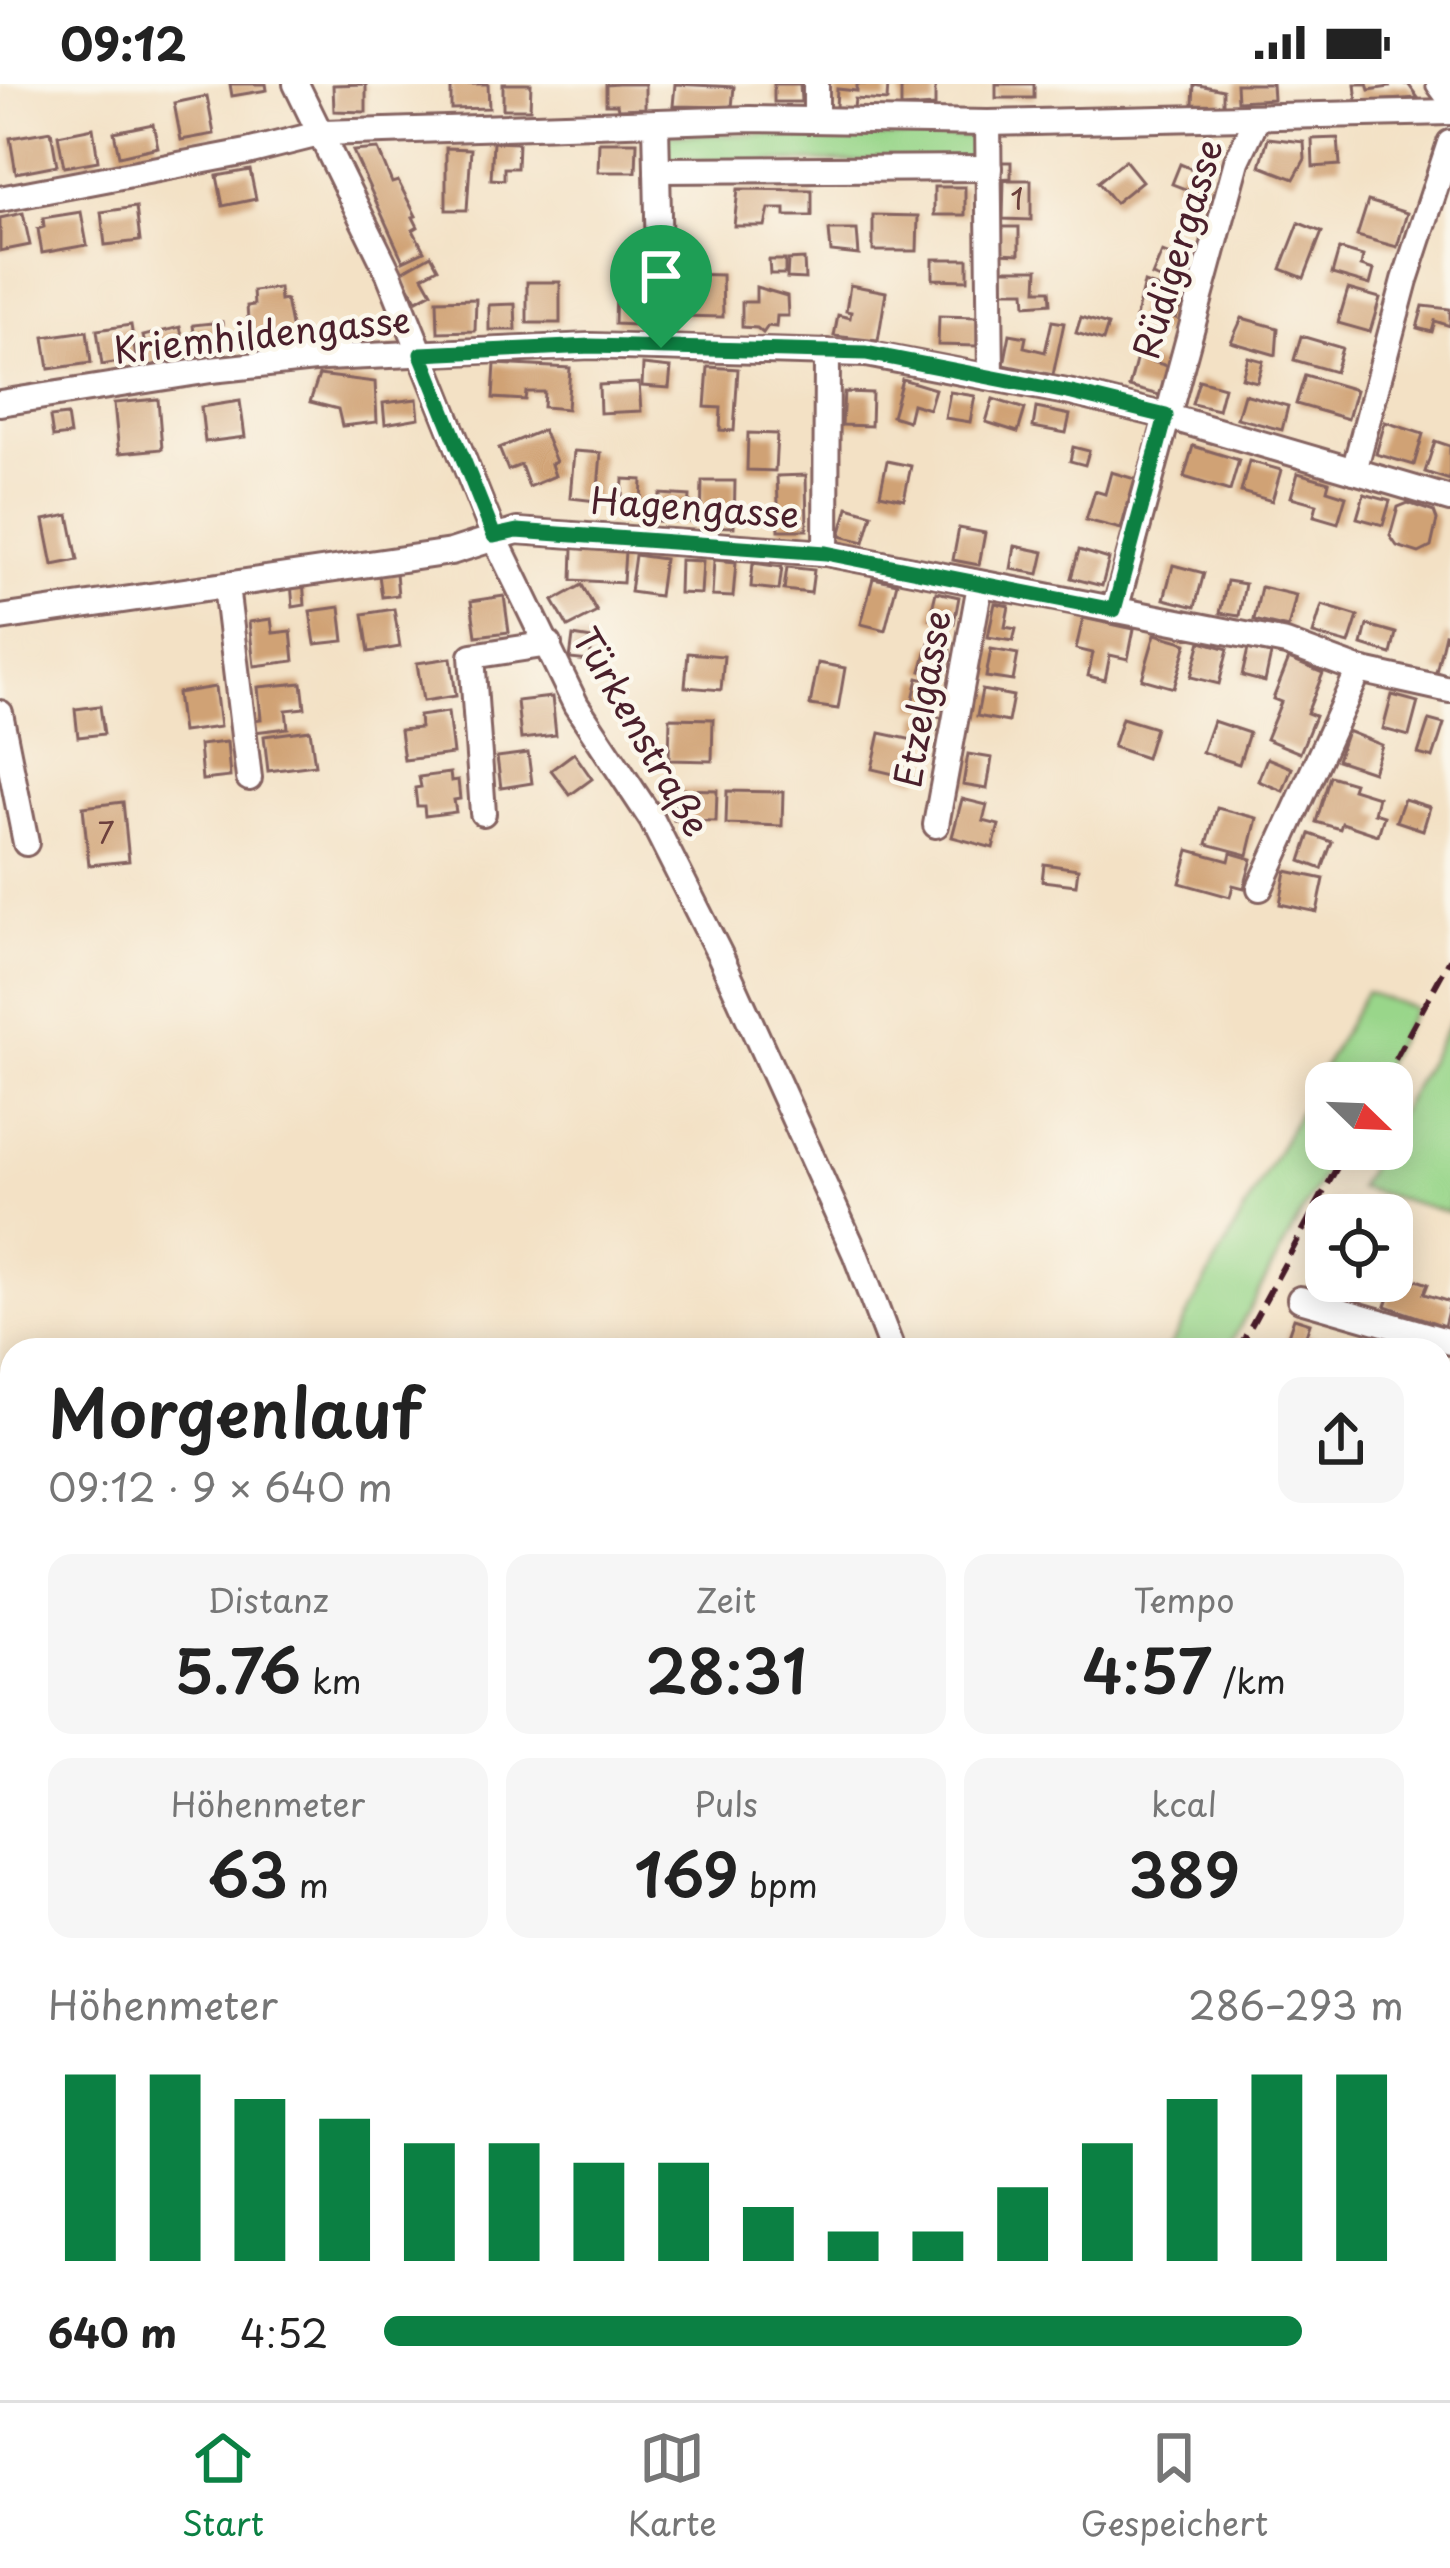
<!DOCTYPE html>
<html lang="de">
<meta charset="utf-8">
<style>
:root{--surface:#fff;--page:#f6f6f6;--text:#222;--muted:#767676;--line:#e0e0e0;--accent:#0b8043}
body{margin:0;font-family:"Playpen Sans",sans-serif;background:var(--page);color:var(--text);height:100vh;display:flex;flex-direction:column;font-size:45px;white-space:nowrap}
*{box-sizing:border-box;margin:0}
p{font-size:39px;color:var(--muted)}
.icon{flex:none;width:66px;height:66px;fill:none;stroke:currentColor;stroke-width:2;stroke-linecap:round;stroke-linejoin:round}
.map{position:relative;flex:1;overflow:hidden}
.details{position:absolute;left:0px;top:1254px;width:1452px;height:1062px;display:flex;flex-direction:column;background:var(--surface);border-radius:36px 36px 0 0;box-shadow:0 6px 30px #0003}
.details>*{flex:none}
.needle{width:78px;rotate:113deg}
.tools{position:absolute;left:1305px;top:978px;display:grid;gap:24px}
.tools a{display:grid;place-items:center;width:108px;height:108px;border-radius:24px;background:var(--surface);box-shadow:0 6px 30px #0003;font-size:60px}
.pin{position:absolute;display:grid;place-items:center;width:102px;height:102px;color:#fff;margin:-123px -51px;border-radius:50% 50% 50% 0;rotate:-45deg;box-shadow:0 0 12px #0007}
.pin .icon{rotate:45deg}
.round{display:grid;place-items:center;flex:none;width:126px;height:126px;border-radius:24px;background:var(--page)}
.summary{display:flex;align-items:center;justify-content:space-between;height:204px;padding:0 48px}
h1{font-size:66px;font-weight:600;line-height:90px}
.stats{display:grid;grid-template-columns:repeat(3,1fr);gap:18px;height:204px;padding:12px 48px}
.stats div{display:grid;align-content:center;border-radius:24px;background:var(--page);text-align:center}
.stats b{font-size:60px;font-weight:600}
.stats small{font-size:33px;font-weight:400}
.stats p{font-size:33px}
.chart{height:336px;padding:24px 48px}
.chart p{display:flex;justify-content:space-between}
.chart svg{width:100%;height:216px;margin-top:12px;stroke:var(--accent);stroke-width:6}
ul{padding:0 48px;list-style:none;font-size:39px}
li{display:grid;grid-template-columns:192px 144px 1fr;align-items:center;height:90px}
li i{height:30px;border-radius:15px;background:var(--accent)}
.status{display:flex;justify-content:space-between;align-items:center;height:84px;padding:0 60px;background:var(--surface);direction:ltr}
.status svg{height:33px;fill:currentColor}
.dock{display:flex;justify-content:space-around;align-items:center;height:168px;border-top:3px solid var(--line);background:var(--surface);font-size:33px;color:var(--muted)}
.dock a{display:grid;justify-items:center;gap:6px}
.dock .active{color:var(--accent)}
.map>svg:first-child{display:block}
.green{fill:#99d68a;stroke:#727a5a;stroke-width:3}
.building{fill:#d0a274}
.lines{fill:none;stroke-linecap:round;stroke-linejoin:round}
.minor-casing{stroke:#856361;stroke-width:30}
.major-casing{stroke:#856361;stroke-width:36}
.minor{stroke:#fff;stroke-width:24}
.major{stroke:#fbbd6e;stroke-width:30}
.rail{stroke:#4a1f2b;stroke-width:6;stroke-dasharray:18 9;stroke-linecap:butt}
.route-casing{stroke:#fff;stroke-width:24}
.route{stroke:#0b8043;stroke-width:15}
.labels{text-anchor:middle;stroke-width:9;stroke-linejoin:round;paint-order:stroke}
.number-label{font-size:30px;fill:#6c403d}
.street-label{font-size:36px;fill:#4a1f2b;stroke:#fbf7ec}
</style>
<div class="status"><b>09:12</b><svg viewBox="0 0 49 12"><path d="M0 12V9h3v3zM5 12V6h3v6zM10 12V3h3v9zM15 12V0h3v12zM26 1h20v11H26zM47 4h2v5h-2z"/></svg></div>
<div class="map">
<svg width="1450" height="2316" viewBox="0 0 1450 2316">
<rect width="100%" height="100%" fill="#fbf7ec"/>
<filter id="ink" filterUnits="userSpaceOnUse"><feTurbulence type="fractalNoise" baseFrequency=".00833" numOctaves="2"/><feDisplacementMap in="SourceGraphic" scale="24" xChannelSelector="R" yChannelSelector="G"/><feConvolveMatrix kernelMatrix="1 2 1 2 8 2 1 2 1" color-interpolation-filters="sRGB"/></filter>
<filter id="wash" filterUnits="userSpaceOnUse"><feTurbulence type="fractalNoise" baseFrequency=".004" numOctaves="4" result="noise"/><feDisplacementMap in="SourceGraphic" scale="48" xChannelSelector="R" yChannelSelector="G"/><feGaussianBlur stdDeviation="2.7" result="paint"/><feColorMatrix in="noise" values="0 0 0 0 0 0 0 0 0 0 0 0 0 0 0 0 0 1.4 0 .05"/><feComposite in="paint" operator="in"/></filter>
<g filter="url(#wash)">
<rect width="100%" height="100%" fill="#f3e1c5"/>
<g class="green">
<polygon points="661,50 977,52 976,79 661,77"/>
<polygon points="1365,908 1415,924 1374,999 1326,999 1326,1065 1337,1065 1227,1266 1168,1266"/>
<polygon points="1450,938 1450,1129 1358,1103 1379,1065 1392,1065 1392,1042"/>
</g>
<g id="blocks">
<g class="building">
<polygon points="230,0 266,0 267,6 232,12"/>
<polygon points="366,0 366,28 334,27 333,1"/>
<polygon points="451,0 488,0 489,24 451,25"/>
<polygon points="503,0 531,0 530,25 503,25"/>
<polygon points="618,0 645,0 645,24 618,25 617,20 606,20 606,1"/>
<polygon points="675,0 734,3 732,23 673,22"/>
<polygon points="774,0 800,0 801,18 774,18"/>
<polygon points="857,0 888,0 887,17 855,15 854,24 836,23 837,5 857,7"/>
<rect x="996" y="0" width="38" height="14"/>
<polygon points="1194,0 1223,6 1223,21 1193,20"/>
<polygon points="1236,0 1272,0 1273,15 1237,17"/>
<polygon points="1355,0 1367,0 1369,6 1389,3 1387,0 1408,0 1418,14 1357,18"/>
<polygon points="935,2 935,22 901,24 901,4"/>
<polygon points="207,12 214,50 181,56 174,19"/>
<polygon points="153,40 158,63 119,72 114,48"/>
<polygon points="93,44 98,77 64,83 58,51"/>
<polygon points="51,47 57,81 16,89 10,54"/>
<polygon points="1268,54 1304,58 1305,75 1294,95 1260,82"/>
<polygon points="1338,54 1340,81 1313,83 1312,55"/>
<polygon points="493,58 518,59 517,84 504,84 504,96 491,95"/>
<polygon points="599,58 637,58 636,88 598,88"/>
<polygon points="446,64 471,65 467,126 446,126"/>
<polygon points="378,65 392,99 398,97 416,132 413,133 418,143 413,146 424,167 403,177 353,67"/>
<polygon points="1125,76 1142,97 1115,119 1098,98"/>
<polygon points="997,78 1011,78 1011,94 997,95"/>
<polygon points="1180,80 1211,93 1203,112 1172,100"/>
<polygon points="250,86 256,115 223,122 217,92"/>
<polygon points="1004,96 1031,96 1031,136 1003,135"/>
<rect x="934" y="103" width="31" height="28"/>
<polygon points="738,105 812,106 812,132 785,132 785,125 769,125 765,142 734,142"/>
<polygon points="1368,117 1407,129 1397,163 1357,152"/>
<polygon points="136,123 140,157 105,161 101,128"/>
<polygon points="81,128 87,161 42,169 38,145 44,143 43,134"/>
<polygon points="23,129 30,161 0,167 0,134"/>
<polygon points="873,131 918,132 917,167 873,167"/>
<polygon points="1299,139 1322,148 1304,194 1281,185"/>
<polygon points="1000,143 1019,143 1019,170 999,169"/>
<polygon points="829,146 857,146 859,171 831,168"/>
<polygon points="1339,165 1363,172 1361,182 1374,186 1370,201 1332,190"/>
<polygon points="1162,168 1193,180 1183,204 1152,192"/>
<polygon points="431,171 438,184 423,192 432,208 417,216 401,188"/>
<polygon points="804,175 805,195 787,194 788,176"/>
<polygon points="933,175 968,175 968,196 933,195"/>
<polygon points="769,176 785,176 785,190 770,190"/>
<polygon points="1003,185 1038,185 1037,206 1050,206 1051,219 1026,221 1025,207 1003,207"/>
<polygon points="679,190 722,191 723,233 680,232"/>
<rect x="527" y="198" width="33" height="41"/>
<polygon points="1144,199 1183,212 1176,234 1171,232 1164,251 1134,241"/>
<polygon points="850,201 886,208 878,257 834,252 838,231 850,234 851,228 846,227"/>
<polygon points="616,202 636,203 635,241 615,240"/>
<polygon points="756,203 787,212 788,232 777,232 776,243 768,242 763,249 757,244 742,243 742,218 756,218"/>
<polygon points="279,204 280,217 286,216 296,268 283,269 282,261 250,264 247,222 254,221 253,207"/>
<polygon points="1348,205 1380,214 1370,248 1338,239"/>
<polygon points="476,215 475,247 438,248 437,216"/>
<polygon points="515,220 516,246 489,246 489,221"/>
<polygon points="1423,222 1450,225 1450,242 1435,237 1432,248 1417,244"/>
<polygon points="939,232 977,233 977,262 938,261"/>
<polygon points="1081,233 1108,241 1103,257 1076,249"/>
<polygon points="1242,234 1278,244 1276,271 1231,258"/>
<polygon points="1052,237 1064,239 1053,291 1004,281 1010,250 1026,253 1024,263 1045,268"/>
<polygon points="222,238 226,271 197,274 193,241"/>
<polygon points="131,241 136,275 102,281 97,246"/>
<polygon points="180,243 187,273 150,282 143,252"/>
<polygon points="87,247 91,279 49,285 44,253"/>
<polygon points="1301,252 1342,264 1335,288 1294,276"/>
<polygon points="1137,273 1171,283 1163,312 1129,303"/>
<polygon points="1248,273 1263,277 1257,298 1242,294"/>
<polygon points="495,280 570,284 567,325 543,323 544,308 526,308 525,316 493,314"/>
<polygon points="643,281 671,284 669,304 642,302"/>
<polygon points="708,283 738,285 734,347 720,346 721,324 705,323"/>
<polygon points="319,291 375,298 377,338 342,342 338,325 310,318"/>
<polygon points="1305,291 1356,306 1348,335 1296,320"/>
<polygon points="902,295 935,305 929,325 912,320 908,337 892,332"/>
<polygon points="1199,296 1224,303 1218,326 1192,320"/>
<polygon points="639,299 641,327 600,329 599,301"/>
<polygon points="844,308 872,309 871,342 842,341"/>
<polygon points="950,308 975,312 970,338 945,334"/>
<polygon points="1244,310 1288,322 1282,346 1237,334"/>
<polygon points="158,315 162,365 119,369 114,319"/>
<polygon points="417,315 419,334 385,340 383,319"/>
<polygon points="993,315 1025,325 1018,348 986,338"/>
<polygon points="240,317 245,353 205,358 201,323"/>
<polygon points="1036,324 1070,331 1066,349 1033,343"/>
<polygon points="67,331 70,351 53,353 50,333"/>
<polygon points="1385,338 1423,350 1414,381 1376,370"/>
<polygon points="543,346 556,378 551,380 555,392 529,403 521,381 508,386 499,364"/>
<polygon points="748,349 777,350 775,387 747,386"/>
<polygon points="1435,357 1450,362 1450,396 1425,388"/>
<polygon points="1193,362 1239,376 1230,407 1184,393"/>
<polygon points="1073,363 1089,367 1085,381 1070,377"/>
<polygon points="574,367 601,369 597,417 570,414"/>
<polygon points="887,377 911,382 904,415 880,410"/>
<polygon points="1249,377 1281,386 1272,417 1241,408"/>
<polygon points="1111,388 1135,395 1121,445 1086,436 1095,407 1105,410"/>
<polygon points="1298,389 1329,398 1327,406 1346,412 1338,439 1314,432 1317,420 1291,413"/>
<polygon points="806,391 807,446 779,446 777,392"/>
<polygon points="623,395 642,396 641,419 648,419 648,432 621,430"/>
<polygon points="702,397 735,397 734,443 701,442"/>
<polygon points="660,410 690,412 688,438 658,437"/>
<polygon points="1364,410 1390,417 1383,441 1357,434"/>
<polygon points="1408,419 1434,428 1437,436 1431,463 1419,469 1397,462 1390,452 1398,423"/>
<polygon points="848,423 872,430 864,458 840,452"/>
<polygon points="69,431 78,476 53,481 44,436"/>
<polygon points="959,444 985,449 979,481 953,476"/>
<polygon points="1015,462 1044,468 1039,490 1011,485"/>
<polygon points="573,464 625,467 623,499 572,496"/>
<polygon points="1079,466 1109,475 1102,502 1071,494"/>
<polygon points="635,471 664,475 659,512 630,508"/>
<polygon points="680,476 703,477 701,510 679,509"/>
<polygon points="714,476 736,478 733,513 712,512"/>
<polygon points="753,479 782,483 779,506 751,503"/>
<polygon points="1173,481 1204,489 1195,523 1164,515"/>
<polygon points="787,483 814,486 811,509 784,506"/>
<polygon points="396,489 398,511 382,513 379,491"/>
<polygon points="873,494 897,499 885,546 861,540"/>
<polygon points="303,497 305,521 293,523 291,498"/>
<polygon points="1227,497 1245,500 1239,532 1220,529"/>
<polygon points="582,501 597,528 568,543 553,517"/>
<polygon points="1261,503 1296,511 1288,544 1254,536"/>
<polygon points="936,508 959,513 954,539 930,534"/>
<polygon points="504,512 509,548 476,552 471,517"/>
<polygon points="995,519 1009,522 1005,543 1016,545 1013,557 988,553"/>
<polygon points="1322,521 1358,532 1349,560 1313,550"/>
<polygon points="340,523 344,557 315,560 310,527"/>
<polygon points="394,525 400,563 369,568 363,530"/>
<polygon points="1083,534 1134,545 1128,575 1110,571 1105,596 1088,592 1093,569 1076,565"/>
<polygon points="271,535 273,549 291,547 294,577 254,582 249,538"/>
<polygon points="1367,541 1396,549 1391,570 1362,561"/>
<polygon points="1155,550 1187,559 1174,604 1142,595"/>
<polygon points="1445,550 1450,552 1450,592 1436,588"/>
<polygon points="573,552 592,555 590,577 570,575"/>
<polygon points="1201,557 1228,565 1219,600 1191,593"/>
<polygon points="929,559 950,566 942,593 921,587"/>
<polygon points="991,565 1018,570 1013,597 986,593"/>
<polygon points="1248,565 1271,570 1265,598 1242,592"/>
<polygon points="688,569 724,572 721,606 685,603"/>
<polygon points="451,574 456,612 423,617 417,579"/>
<polygon points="1289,575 1323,589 1307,629 1315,632 1300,669 1266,655 1281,618 1273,615"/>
<polygon points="818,579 845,584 838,625 810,621"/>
<polygon points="918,594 939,599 932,628 911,624"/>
<polygon points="302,599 305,624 286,626 288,644 254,648 253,636 261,635 258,603"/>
<polygon points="215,603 220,643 182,648 177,609"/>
<polygon points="982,606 1013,612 1008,638 977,632"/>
<polygon points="1392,611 1418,618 1409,652 1383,645"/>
<polygon points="552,613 556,651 521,655 517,617"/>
<polygon points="100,622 104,650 78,653 75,625"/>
<polygon points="448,628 453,670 404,676 400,646 420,644 419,632"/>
<polygon points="919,630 945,634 943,647 917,644"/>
<polygon points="670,634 713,635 712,677 669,676"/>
<polygon points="1122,634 1155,644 1146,674 1113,663"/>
<polygon points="1429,636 1444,640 1433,674 1418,670"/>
<polygon points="1213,637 1249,649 1239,680 1202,668"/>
<polygon points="310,646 315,681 268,687 264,652"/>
<polygon points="1347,647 1382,661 1373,688 1337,676"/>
<polygon points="880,649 927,659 919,696 872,685"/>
<polygon points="227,658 230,693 202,696 199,661"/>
<polygon points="528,669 532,699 501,704 497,673"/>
<polygon points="574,669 592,695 570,711 551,686"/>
<polygon points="968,670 992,674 987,705 963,701"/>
<polygon points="1267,674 1292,684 1283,707 1258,697"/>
<polygon points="450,689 451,697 458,696 460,715 454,716 456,728 425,732 424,722 417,722 415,704 421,703 419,693"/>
<polygon points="1330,692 1354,699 1352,705 1378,713 1374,729 1384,732 1378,751 1342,739 1340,745 1316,738"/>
<polygon points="675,705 717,706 716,737 674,736"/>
<polygon points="727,707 783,708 782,742 726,740"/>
<polygon points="962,715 987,721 983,737 999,741 993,764 952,753"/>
<polygon points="1404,715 1430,723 1423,746 1396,737"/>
<polygon points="123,718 129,777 89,781 83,723"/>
<polygon points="1217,724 1257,734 1248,771 1207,760"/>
<polygon points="1310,750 1332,758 1322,785 1301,777"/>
<polygon points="1189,766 1229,777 1231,769 1252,775 1244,804 1233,801 1230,813 1180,799"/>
<polygon points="1044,780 1078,785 1076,801 1042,797"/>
<polygon points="1286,787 1324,795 1317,828 1280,820"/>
<polygon points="1397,1189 1428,1200 1424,1210 1450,1218 1444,1242 1386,1222"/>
<polygon points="1294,1234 1310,1239 1306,1251 1322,1256 1319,1266 1283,1266"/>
<polygon points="1440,1281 1450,1284 1450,1332 1440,1328"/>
<polygon points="1440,1432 1450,1436 1450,1459 1440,1456"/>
<polygon points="1440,1522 1450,1525 1448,1540 1440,1537"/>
<polygon points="12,2079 12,2123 5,2124 0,2081"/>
<polygon points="146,2304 180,2304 180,2307 146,2310"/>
<polygon points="687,2304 731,2304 732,2312 688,2315"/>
</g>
</g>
</g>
<g filter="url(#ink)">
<use href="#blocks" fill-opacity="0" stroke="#856361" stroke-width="3"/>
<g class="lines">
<g class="minor-casing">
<g id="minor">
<polyline points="296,0 389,190 494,452 576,621 652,736 720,871 855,1169 892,1266"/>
<polyline points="1439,0 1450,15"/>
<polyline points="816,35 816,0"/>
<polyline points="988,39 991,293"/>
<polyline points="656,40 657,86 989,84"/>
<polyline points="657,86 661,264"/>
<polyline points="0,115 247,68 323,49 750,35 988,39 1450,28"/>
<polyline points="0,319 211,286 324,274 591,262 866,270 1072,309 1166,332 1450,415"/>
<polyline points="1354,387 1405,196 1450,59"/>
<polyline points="826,469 827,268"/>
<polyline points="226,502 249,694"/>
<polyline points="1115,526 1237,77 1257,34"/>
<polyline points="0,534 451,468 517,447 826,469 1286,559 1359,586 1450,606"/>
<polyline points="0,629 26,759"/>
<polyline points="483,729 472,572 549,560"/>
<polyline points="936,741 980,501"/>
<polyline points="1260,804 1359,586"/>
<polyline points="1300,1215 1450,1258"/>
<polyline points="0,2136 12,2134"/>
<polyline points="429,2304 440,2316"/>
<polyline points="239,2316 322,2304"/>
</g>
</g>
<g class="major-casing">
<g id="major">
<polyline points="1440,1391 1450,1387"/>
<polyline points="382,2316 395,2304"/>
</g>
</g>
<use href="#minor" class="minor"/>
<use href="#major" class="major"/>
<g class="rail">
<polyline points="1382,999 1450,875"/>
<polyline points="1238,1266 1347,1065"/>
<polyline points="821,2316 824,2304"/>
</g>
</g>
</g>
<g class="lines" filter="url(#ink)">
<g class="route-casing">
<polygon id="route" points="591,262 866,269 1072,309 1166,332 1114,526 826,469 517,447 494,452 421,270"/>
</g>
<use href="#route" class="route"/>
</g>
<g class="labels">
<g class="number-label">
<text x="1017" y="126">1</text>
<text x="106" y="760">7</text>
</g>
<g class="street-label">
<text transform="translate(1178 165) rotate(-73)" y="13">Rüdigergasse</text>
<text transform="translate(262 251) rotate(-6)" y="13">Kriemhildengasse</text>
<text transform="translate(695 424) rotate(4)" y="13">Hagengasse</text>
<text transform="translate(923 615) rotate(-80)" y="13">Etzelgasse</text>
<text transform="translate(641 648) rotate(60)" y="13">Türkenstraße</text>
</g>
</g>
</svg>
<div class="tools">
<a><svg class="needle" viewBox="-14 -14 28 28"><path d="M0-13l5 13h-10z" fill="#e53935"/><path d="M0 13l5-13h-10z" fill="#767676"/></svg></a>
<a><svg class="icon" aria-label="locate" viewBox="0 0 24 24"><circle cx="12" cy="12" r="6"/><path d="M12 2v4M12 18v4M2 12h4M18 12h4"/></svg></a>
</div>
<div class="pin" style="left:661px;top:264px;background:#1e9e55"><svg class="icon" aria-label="arrive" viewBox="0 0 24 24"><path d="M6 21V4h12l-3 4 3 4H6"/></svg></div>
<section class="details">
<div class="summary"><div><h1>Morgenlauf</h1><p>09:12 · 9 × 640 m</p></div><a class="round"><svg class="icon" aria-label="share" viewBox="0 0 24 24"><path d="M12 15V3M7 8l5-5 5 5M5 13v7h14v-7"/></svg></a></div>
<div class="stats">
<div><p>Distanz</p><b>5.76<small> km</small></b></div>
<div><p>Zeit</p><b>28:31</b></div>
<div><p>Tempo</p><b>4:57<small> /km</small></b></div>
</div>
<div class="stats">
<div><p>Höhenmeter</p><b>63<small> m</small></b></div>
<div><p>Puls</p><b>169<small> bpm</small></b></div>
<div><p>kcal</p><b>389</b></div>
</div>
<div class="chart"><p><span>Höhenmeter</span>286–293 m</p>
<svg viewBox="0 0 160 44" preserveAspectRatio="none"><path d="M5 44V6M15 44V6M25 44V11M35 44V15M45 44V20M55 44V20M65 44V24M75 44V24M85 44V33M95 44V38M105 44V38M115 44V29M125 44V20M135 44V11M145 44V6M155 44V6"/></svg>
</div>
<ul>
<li><b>640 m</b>4:52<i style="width:90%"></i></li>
</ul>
</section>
</div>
<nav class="dock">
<a class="active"><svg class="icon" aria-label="home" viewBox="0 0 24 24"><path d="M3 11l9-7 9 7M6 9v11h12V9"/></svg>Start</a>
<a><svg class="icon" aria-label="map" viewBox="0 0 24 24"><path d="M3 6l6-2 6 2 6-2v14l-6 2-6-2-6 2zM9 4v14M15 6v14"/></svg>Karte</a>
<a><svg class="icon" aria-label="saved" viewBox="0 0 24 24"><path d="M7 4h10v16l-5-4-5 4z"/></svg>Gespeichert</a>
</nav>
